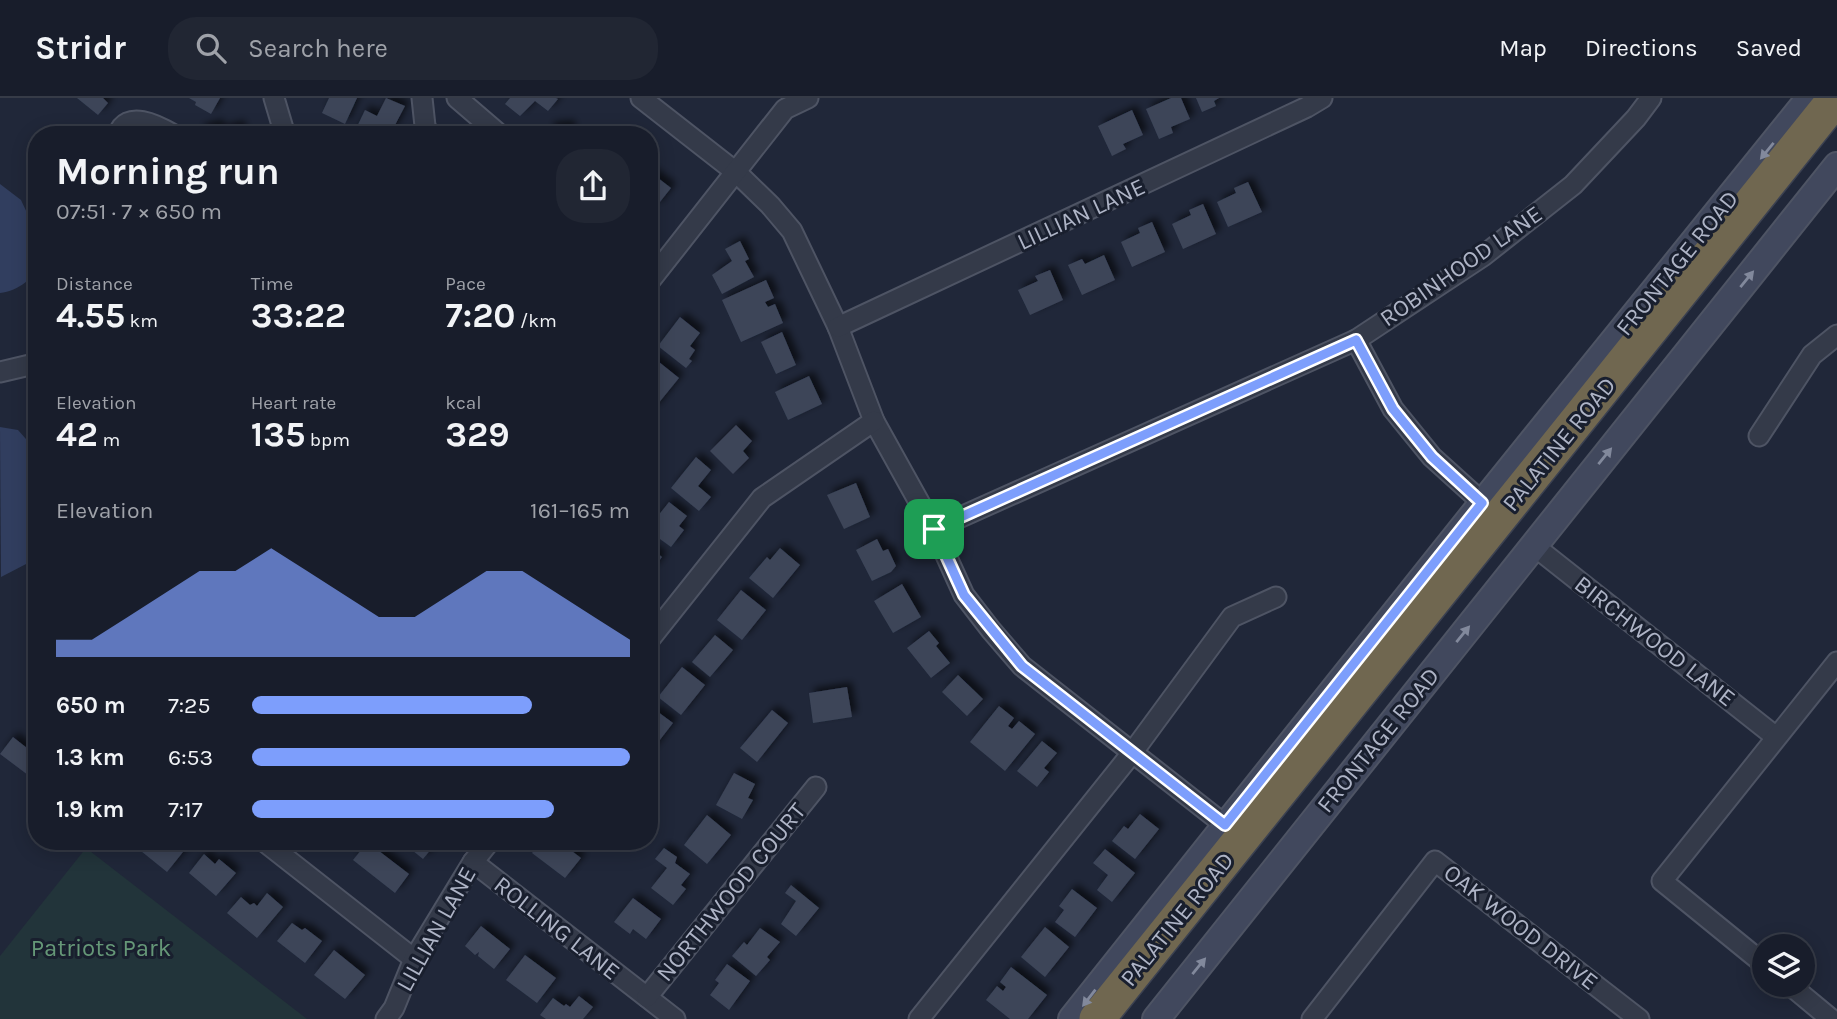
<!DOCTYPE html>
<meta charset="utf-8">
<style>
:root{--surface:#181d2b;--page:#212633;--text:#f1f3f6;--muted:#9fa2a9;--line:#363b47;--accent:#7d9efc}
body{margin:0;font-family:Karla,sans-serif;background:var(--page);color:var(--text);height:100vh;display:flex;flex-direction:column;font-size:26px;white-space:nowrap}
*{box-sizing:border-box;margin:0}
p{font-size:23px;color:var(--muted)}
.icon{flex:none;width:38px;height:38px;fill:none;stroke:currentColor;stroke-width:2;stroke-linecap:round;stroke-linejoin:round}
.map{position:relative;flex:1;overflow:hidden}
.panel{position:absolute;left:28px;top:28px;width:630px;height:724px;display:flex;flex-direction:column;background:var(--surface);border-radius:28px;box-shadow:0 4px 18px #0003,0 0 0 2px var(--line)}
.panel>*{flex:none}
.controls{position:absolute;left:1752px;top:836px;display:grid;gap:14px}
.controls a{display:grid;place-items:center;width:63px;height:63px;border-radius:50%;background:var(--surface);box-shadow:0 4px 18px #0003,0 0 0 2px var(--line);font-size:35px}
.pin{position:absolute;display:grid;place-items:center;width:60px;height:60px;color:#fff;margin:-30px;border-radius:14px;box-shadow:0 4px 10px #0006}
.round{display:grid;place-items:center;flex:none;width:74px;height:74px;border-radius:28px;background:var(--page)}
.summary{display:flex;align-items:center;justify-content:space-between;height:119px;padding:0 28px}
h1{font-size:38px;font-weight:700;line-height:52px}
.metrics{display:grid;grid-template-columns:repeat(3,1fr);gap:10px;height:119px;padding:7px 28px}
.metrics div{display:grid;align-content:center}
.metrics b{font-size:35px;font-weight:700}
.metrics small{font-size:19px;font-weight:400}
.metrics p{font-size:19px}
.chart{height:196px;padding:14px 28px}
.chart p{display:flex;justify-content:space-between}
.chart svg{width:100%;height:126px;margin-top:7px;fill:var(--accent);opacity:.7}
ul{padding:0 28px;list-style:none;font-size:23px}
li{display:grid;grid-template-columns:112px 84px 1fr;align-items:center;height:52px}
li i{height:18px;border-radius:9px;background:var(--accent)}
header{display:flex;align-items:center;gap:42px;box-sizing:border-box;height:98px;padding:0 35px;background:var(--surface);border-bottom:2px solid var(--line)}
header strong{font-size:33px}
nav{display:flex;gap:38px;margin-inline-start:auto;font-size:24px}
.search{width:490px;height:63px;background:var(--page);display:flex;align-items:center;gap:18px;box-sizing:border-box;padding:0 24px;border-radius:28px;color:var(--muted);font-size:26px}
.map>svg:first-child{display:block}
.green{fill:#22343a}
.water{fill:#313e5f}
.building{fill:#3c4559;filter:url(#shadow)}
.lines{fill:none;stroke-linecap:round;stroke-linejoin:round}
.street-casing{stroke:#4e5464;stroke-width:23}
.secondary-casing{stroke:#4e5464;stroke-width:30}
.highway-casing{stroke:#3b4151;stroke-width:38}
.street{stroke:#343a49;stroke-width:19}
.secondary{stroke:#41485d;stroke-width:26}
.highway{stroke:#706750;stroke-width:35}
.oneway{fill:#82899c}
.route-casing{stroke:#fff;stroke-width:14}
.route{stroke:#7d9efc;stroke-width:9}
.labels{text-anchor:middle;stroke-width:6;stroke-linejoin:round;paint-order:stroke}
.street-label{font-size:24px;fill:#aeb4c6;stroke:#191f2e}
.park-label{font-size:24px;fill:#659777;stroke:#191f2e}
</style>
<header>
<strong>Stridr</strong>
<div class="search"><svg class="icon" aria-label="search" viewBox="0 0 24 24"><circle cx="10" cy="10" r="6"/><path d="M15 15l6 6"/></svg>Search here</div>
<nav><a>Map</a><a>Directions</a><a>Saved</a></nav>
</header>
<div class="map">
<svg width="1837" height="921" viewBox="0 0 1837 921">
<defs>
<filter id="shadow"><feDropShadow dx="5" dy="-5" stdDeviation="3.5" flood-color="#0009"/></filter>
</defs>
<rect width="100%" height="100%" fill="#202739"/>
<polygon class="green" points="86,750 307,921 0,921 0,858"/>
<g class="water">
<path d="M0,86L21,102L28,117L37,161C37,180 18,193 0,195Z"/>
<polygon points="0,329 18,332 33,349 37,369 37,452 30,464 1,479"/>
</g>
<g class="building">
<polygon points="77,0 103,0 108,5 98,17"/>
<polygon points="189,0 220,0 211,16 195,7 196,4"/>
<polygon points="329,0 357,0 345,26 322,15"/>
<polygon points="386,0 405,8 394,29 387,37 353,37 365,12 377,18"/>
<polygon points="510,0 556,0 558,1 548,13 535,3 520,18 505,6"/>
<polygon points="1171,0 1181,0 1190,21 1171,29 1173,35 1159,41 1146,11"/>
<polygon points="1196,0 1219,0 1214,3 1216,8 1202,14"/>
<polygon points="1132,12 1143,37 1123,46 1126,51 1112,58 1098,28"/>
<polygon points="218,26 220,32 240,27 242,37 201,37 199,31"/>
<polygon points="570,27 571,37 549,37 549,29"/>
<polygon points="649,73 671,90 656,109 649,103"/>
<polygon points="1248,84 1262,114 1228,129 1217,104 1236,95 1234,90"/>
<polygon points="1203,106 1216,136 1183,151 1172,126 1191,117 1189,112"/>
<polygon points="1152,124 1165,154 1132,169 1121,144 1140,135 1138,130"/>
<polygon points="740,143 749,161 745,163 754,179 722,196 712,177 732,163 725,151"/>
<polygon points="1104,157 1115,182 1082,197 1068,167 1082,161 1085,166"/>
<polygon points="1050,172 1063,202 1030,217 1018,192 1038,183 1035,178"/>
<polygon points="766,182 774,200 765,204 768,209 775,206 783,225 741,244 722,202"/>
<polygon points="680,219 700,235 690,248 695,252 689,261 692,263 686,270 658,248"/>
<polygon points="782,234 796,267 776,276 761,244"/>
<polygon points="649,256 679,280 653,312 649,309"/>
<polygon points="809,278 822,306 788,322 775,294"/>
<polygon points="736,327 752,343 743,353 749,360 733,376 710,353"/>
<polygon points="696,359 711,372 698,388 711,399 699,413 671,390"/>
<polygon points="856,385 870,419 844,431 827,397"/>
<polygon points="669,404 687,418 679,428 684,432 671,449 649,433 649,429"/>
<polygon points="877,441 883,453 888,451 896,468 891,474 872,483 856,452"/>
<polygon points="649,449 662,459 652,472 649,470"/>
<polygon points="780,450 800,467 773,500 749,480 767,459 770,462"/>
<polygon points="902,486 921,519 893,535 874,503"/>
<polygon points="741,492 766,512 742,542 717,522"/>
<polygon points="929,533 939,545 936,548 950,565 931,580 907,550"/>
<polygon points="715,537 733,552 710,579 692,564"/>
<polygon points="682,569 705,587 681,617 658,599"/>
<polygon points="958,577 983,601 967,618 942,594"/>
<polygon points="847,589 852,619 813,625 809,595"/>
<polygon points="999,608 1014,620 1008,628 1012,631 1019,623 1035,636 1005,673 970,644"/>
<polygon points="654,611 673,625 649,656 649,617"/>
<polygon points="772,612 788,625 757,664 740,650"/>
<polygon points="13,639 32,654 37,647 37,674 32,680 0,656"/>
<polygon points="1042,643 1057,655 1044,670 1049,674 1037,689 1017,673"/>
<polygon points="734,675 755,686 748,700 753,702 742,721 716,707"/>
<polygon points="1140,716 1159,731 1135,761 1112,743 1124,728 1128,731"/>
<polygon points="707,717 731,737 707,766 684,747"/>
<polygon points="140,744 191,744 167,774 136,749"/>
<polygon points="402,744 437,744 423,761"/>
<polygon points="541,744 560,744 581,760 565,780 532,755"/>
<polygon points="366,746 376,754 379,753 409,776 395,795 353,762"/>
<polygon points="664,750 677,759 675,765 690,776 681,787 686,791 673,807 651,790 667,770 655,761"/>
<polygon points="1105,751 1135,775 1112,804 1097,792 1108,777 1093,765"/>
<polygon points="204,756 215,766 219,761 236,775 216,798 189,775"/>
<polygon points="791,787 819,810 796,838 781,826 796,803 785,795"/>
<polygon points="1072,791 1097,810 1075,839 1055,824 1064,812 1059,808"/>
<polygon points="267,795 283,809 257,840 227,815 241,799 250,807 254,805 257,808"/>
<polygon points="633,800 661,821 646,841 633,831 630,836 614,824"/>
<polygon points="292,825 302,832 305,830 322,843 305,865 277,843"/>
<polygon points="481,828 510,851 494,871 478,858 479,854 475,857 465,848"/>
<polygon points="1045,829 1069,849 1045,879 1021,859"/>
<polygon points="760,830 780,844 767,859 770,862 756,878 732,858 744,844 747,847"/>
<polygon points="334,852 365,877 345,901 314,877"/>
<polygon points="525,857 556,880 537,905 506,882"/>
<polygon points="727,866 750,883 729,912 710,897 719,885 715,882"/>
<polygon points="1011,869 1047,897 1028,921 1010,921 986,902 997,888 1003,893 1006,889 1000,884"/>
<polygon points="579,898 593,909 583,921 546,921 540,917 553,900 564,908 566,906 570,909"/>
</g>
<g class="lines">
<g class="street-casing">
<g id="street">
<polyline points="274,0 285,37"/>
<polyline points="422,0 425,28 429,37"/>
<polyline points="457,0 500,37"/>
<polyline points="641,0 737,75 770,107 792,133 838,229 874,323 934,431 964,497 991,532 1022,568 1225,727"/>
<path d="M118,37C126,11 157,27 174,37"/>
<polyline points="649,184 785,11 808,0"/>
<polyline points="838,229 1307,9 1322,0"/>
<polyline points="1356,242 1393,311 1432,359 1483,405"/>
<polyline points="0,274 34,266 37,263"/>
<polyline points="1759,338 1812,257 1837,237"/>
<polyline points="934,431 1356,242 1483,158 1573,87 1636,20 1651,0"/>
<polyline points="1533,447 1776,639"/>
<polyline points="649,542 762,400 874,323"/>
<polyline points="265,744 414,861"/>
<polyline points="473,764 675,921"/>
<polyline points="1764,866 1662,783 1837,564"/>
<polyline points="1790,887 1831,921"/>
<polyline points="647,899 816,689"/>
<polyline points="386,921 394,910 414,861 473,764 489,744"/>
<polyline points="919,921 1132,655 1232,519 1276,499"/>
<polyline points="1312,921 1435,763 1639,921"/>
</g>
</g>
<g class="secondary-casing">
<g id="secondary">
<polyline points="1072,921 1483,405 1810,0"/>
<polyline points="1156,921 1837,68"/>
</g>
</g>
<g class="highway-casing">
<polyline id="highway" points="1097,921 1836,0"/>
</g>
<use href="#street" class="street"/>
<use href="#secondary" class="secondary"/>
<use href="#highway" class="highway"/>
</g>
<defs><path id="oneway-solid" d="M-6-.8H1V-3.2L6.5 0L1 3.2V.8H-6Z" transform="scale(1.75)"/></defs>
<g class="oneway">
<use href="#oneway-solid" transform="translate(1767 53) rotate(129)"/>
<use href="#oneway-solid" transform="translate(1747 181) rotate(-51)"/>
<use href="#oneway-solid" transform="translate(1605 358) rotate(-51)"/>
<use href="#oneway-solid" transform="translate(1463 536) rotate(-51)"/>
<use href="#oneway-solid" transform="translate(1199 868) rotate(-51)"/>
<use href="#oneway-solid" transform="translate(1089 900) rotate(128)"/>
</g>
<g class="lines">
<g class="route-casing">
<polygon id="route" points="1356,242 1393,311 1432,359 1482,405 1225,727 1022,568 964,497 934,431"/>
</g>
<use href="#route" class="route"/>
</g>
<g class="labels">
<g class="street-label">
<text transform="translate(1081 116) rotate(-25)" y="8">LILLIAN LANE</text>
<text transform="translate(1677 165) rotate(-51)" y="8">FRONTAGE ROAD</text>
<text transform="translate(1461 168) rotate(-35)" y="8">ROBINHOOD LANE</text>
<text transform="translate(1559 346) rotate(-51)" y="8">PALATINE ROAD</text>
<text transform="translate(1655 543) rotate(38)" y="8">BIRCHWOOD LANE</text>
<text transform="translate(1378 642) rotate(-51)" y="8">FRONTAGE ROAD</text>
<text transform="translate(731 794) rotate(-51)" y="8">NORTHWOOD COURT</text>
<text transform="translate(1177 821) rotate(-51)" y="8">PALATINE ROAD</text>
<text transform="translate(1521 829) rotate(38)" y="8">OAK WOOD DRIVE</text>
<text transform="translate(557 830) rotate(38)" y="8">ROLLING LANE</text>
<text transform="translate(436 831) rotate(-61)" y="8">LILLIAN LANE</text>
</g>
<g class="park-label">
<text x="101" y="858">Patriots Park</text>
</g>
</g>
</svg>
<div class="controls">
<a><svg class="icon" aria-label="layers" viewBox="0 0 24 24"><path d="M12 4l9 5-9 5-9-5zM3 14l9 5 9-5"/></svg></a>
</div>
<div class="pin" style="left:934px;top:431px;background:#1e9e55"><svg class="icon" aria-label="arrive" viewBox="0 0 24 24"><path d="M6 21V4h12l-3 4 3 4H6"/></svg></div>
<section class="panel">
<div class="summary"><div><h1>Morning run</h1><p>07:51 · 7 × 650 m</p></div><a class="round"><svg class="icon" aria-label="share" viewBox="0 0 24 24"><path d="M12 15V3M7 8l5-5 5 5M5 13v7h14v-7"/></svg></a></div>
<div class="metrics">
<div><p>Distance</p><b>4.55<small> km</small></b></div>
<div><p>Time</p><b>33:22</b></div>
<div><p>Pace</p><b>7:20<small> /km</small></b></div>
</div>
<div class="metrics">
<div><p>Elevation</p><b>42<small> m</small></b></div>
<div><p>Heart rate</p><b>135<small> bpm</small></b></div>
<div><p>kcal</p><b>329</b></div>
</div>
<div class="chart"><p><span>Elevation</span>161–165 m</p>
<svg viewBox="0 0 160 44" preserveAspectRatio="none"><path d="M0 44V38L10 38L20 30L30 22L40 14L50 14L60 6L70 14L80 22L90 30L100 30L110 22L120 14L130 14L140 22L150 30L160 38V44z"/></svg>
</div>
<ul>
<li><b>650 m</b>7:25<i style="width:74%"></i></li>
<li><b>1.3 km</b>6:53<i style="width:100%"></i></li>
<li><b>1.9 km</b>7:17<i style="width:80%"></i></li>
</ul>
</section>
</div>
